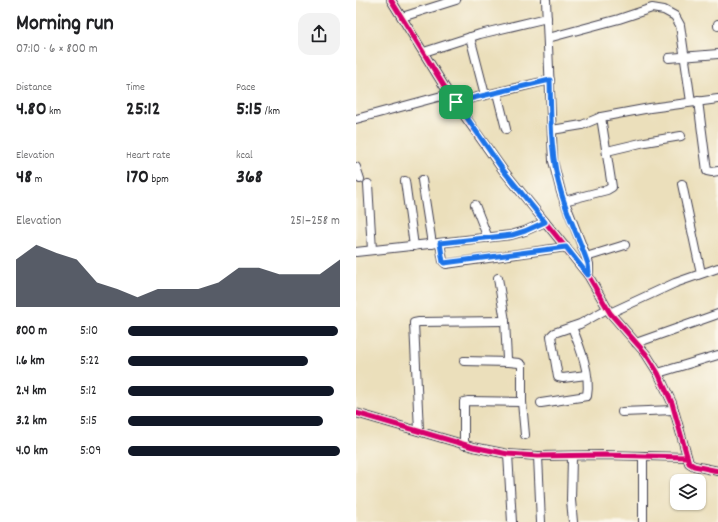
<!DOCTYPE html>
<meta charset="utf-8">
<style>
:root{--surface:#fff;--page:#f2f2f2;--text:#202124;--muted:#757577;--accent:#111827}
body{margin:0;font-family:Dekko,sans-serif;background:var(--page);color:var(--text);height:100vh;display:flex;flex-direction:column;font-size:15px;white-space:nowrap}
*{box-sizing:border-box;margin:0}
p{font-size:13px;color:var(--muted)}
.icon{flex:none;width:22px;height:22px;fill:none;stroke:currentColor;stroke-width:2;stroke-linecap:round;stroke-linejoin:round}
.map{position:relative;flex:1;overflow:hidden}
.side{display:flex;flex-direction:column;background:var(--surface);width:356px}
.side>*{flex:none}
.tools{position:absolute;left:314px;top:474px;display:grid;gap:8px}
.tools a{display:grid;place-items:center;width:36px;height:36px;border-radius:8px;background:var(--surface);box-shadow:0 1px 3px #0004;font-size:20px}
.pin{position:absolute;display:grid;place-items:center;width:34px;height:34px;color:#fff;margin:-17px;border-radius:8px;box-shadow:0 2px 6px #0006}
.round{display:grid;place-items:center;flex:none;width:42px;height:42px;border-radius:12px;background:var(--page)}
.overview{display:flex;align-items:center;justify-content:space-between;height:68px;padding:0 16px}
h1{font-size:22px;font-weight:700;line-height:30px}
.stats{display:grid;grid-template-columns:repeat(3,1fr);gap:6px;height:68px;padding:4px 16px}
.stats div{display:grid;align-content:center}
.stats b{font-size:20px;font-weight:700}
.stats small{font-size:11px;font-weight:400}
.stats p{font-size:11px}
.chart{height:112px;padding:8px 16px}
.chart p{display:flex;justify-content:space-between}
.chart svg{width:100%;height:72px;margin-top:4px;fill:var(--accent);opacity:.7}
ul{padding:0 16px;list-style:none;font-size:13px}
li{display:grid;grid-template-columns:64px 48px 1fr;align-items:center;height:30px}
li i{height:10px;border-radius:5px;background:var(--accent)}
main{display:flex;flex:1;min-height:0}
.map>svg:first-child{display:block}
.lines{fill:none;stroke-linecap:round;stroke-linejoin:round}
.minor-casing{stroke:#403e4e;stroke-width:10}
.minor{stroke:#fff;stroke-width:8}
.cycleway-casing{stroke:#fbf7ec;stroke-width:8}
.cycleway{stroke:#d6006c;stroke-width:5}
.route-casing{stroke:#fff;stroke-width:8}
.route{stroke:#1a73e8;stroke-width:5}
</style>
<main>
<section class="side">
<div class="overview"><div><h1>Morning run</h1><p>07:10 · 6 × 800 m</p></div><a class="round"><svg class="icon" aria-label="share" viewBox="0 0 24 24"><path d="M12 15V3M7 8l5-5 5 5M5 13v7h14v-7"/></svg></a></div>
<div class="stats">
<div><p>Distance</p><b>4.80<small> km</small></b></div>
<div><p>Time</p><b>25:12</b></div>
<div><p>Pace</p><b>5:15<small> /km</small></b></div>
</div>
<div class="stats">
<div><p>Elevation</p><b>48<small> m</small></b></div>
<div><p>Heart rate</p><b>170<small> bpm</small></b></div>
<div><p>kcal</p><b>368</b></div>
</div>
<div class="chart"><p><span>Elevation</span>251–258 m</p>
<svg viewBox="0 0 160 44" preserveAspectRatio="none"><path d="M0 44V15L10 6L20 11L30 15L40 29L50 33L60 38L70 33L80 33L90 33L100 29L110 20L120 20L130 24L140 24L150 24L160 15V44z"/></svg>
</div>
<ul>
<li><b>800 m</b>5:10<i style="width:99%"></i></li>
<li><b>1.6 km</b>5:22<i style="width:85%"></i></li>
<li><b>2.4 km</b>5:12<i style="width:97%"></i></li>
<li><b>3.2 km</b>5:15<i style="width:92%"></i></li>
<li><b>4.0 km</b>5:09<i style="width:100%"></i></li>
</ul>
</section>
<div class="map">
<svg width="362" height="522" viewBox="0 0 362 522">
<rect width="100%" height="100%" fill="#fbf7ec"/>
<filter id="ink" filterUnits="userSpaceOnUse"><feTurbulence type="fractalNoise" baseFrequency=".025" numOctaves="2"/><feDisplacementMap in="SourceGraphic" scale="8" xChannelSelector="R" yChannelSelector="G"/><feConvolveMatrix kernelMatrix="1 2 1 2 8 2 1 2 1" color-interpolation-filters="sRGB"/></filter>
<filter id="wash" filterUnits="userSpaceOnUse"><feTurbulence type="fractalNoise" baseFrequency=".012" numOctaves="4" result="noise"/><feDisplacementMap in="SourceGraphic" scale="16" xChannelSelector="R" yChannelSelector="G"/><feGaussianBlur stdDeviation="0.9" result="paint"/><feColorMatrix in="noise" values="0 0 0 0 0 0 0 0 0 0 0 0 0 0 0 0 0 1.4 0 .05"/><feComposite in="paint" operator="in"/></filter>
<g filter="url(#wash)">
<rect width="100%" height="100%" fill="#ebdfbb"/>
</g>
<g filter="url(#ink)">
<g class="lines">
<g class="minor-casing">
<g id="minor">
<polyline points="35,0 93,94 147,170 232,275 254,313 290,354 302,373 316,403 333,463 338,466 362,471"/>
<polyline points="190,0 197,161 205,192 233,264 233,272 232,275"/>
<polyline points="46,17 100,0"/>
<polyline points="362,26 362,24"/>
<polyline points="114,37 129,95"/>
<polyline points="192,38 263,19 296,8 308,10 319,16 324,25 335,102"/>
<polyline points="68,52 124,34 191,18"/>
<polyline points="313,58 362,54"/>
<polyline points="141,93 150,129"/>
<polyline points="342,101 351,171 356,172 362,171"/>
<polyline points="100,102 194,80"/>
<polyline points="0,119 93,94"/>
<polyline points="196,130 226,125 245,117 294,108 362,99"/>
<polyline points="251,151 289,142 325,136"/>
<polyline points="0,167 4,179"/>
<polyline points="66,180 76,244"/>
<polyline points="49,181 58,246"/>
<polyline points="12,184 16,250"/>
<polyline points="326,184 345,273"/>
<polyline points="208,201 251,190 256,187 245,117"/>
<polyline points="119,205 132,238"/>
<polyline points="84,243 87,261 90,264 210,247"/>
<polyline points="0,252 155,235 169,231 189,222"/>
<polyline points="230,257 269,245"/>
<polyline points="142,278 149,321 151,359 153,362 163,363 166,365 166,402 169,435"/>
<polyline points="254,313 319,283 362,268"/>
<polyline points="280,343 362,314"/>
<polyline points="108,361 153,362"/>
<polyline points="302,373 362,355"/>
<polyline points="230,375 207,378 202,377 195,336 198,333 224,324 251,309"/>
<path d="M185,403L231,396C235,374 224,347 216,327"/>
<polyline points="266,412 318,410"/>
<polyline points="0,413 117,447 152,454 182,456 247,455 331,457"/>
<polyline points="63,431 58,323 63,322 149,321"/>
<polyline points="108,445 108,402 112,401 166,402"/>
<polyline points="152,454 156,522"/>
<polyline points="182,456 185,522"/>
<polyline points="216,457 215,500 217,522"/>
<polyline points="287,522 287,456"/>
</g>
</g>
<use href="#minor" class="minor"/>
<g class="cycleway-casing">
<g id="cycleway">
<polyline points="35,0 93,94 147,170 232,275 254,313 290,354 302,373 316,403 333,463 338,466 362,471"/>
<polyline points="0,413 117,447 152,454 182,456 247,455 331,457"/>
</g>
</g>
<use href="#cycleway" class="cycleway"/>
</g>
</g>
<g class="lines" filter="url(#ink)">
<g class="route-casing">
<path id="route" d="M194,80C195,117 194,156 205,192C212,217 224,240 232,264L233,272L232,275L210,247L88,263L87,262L84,243L156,235L169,231L189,222L147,170L100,102Z"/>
</g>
<use href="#route" class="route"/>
</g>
</svg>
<div class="tools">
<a><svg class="icon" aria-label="layers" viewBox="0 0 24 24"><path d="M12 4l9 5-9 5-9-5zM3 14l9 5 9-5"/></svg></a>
</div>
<div class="pin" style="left:100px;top:102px;background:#1e9e55"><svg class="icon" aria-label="arrive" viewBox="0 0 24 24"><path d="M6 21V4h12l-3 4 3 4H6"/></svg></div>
</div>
</main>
